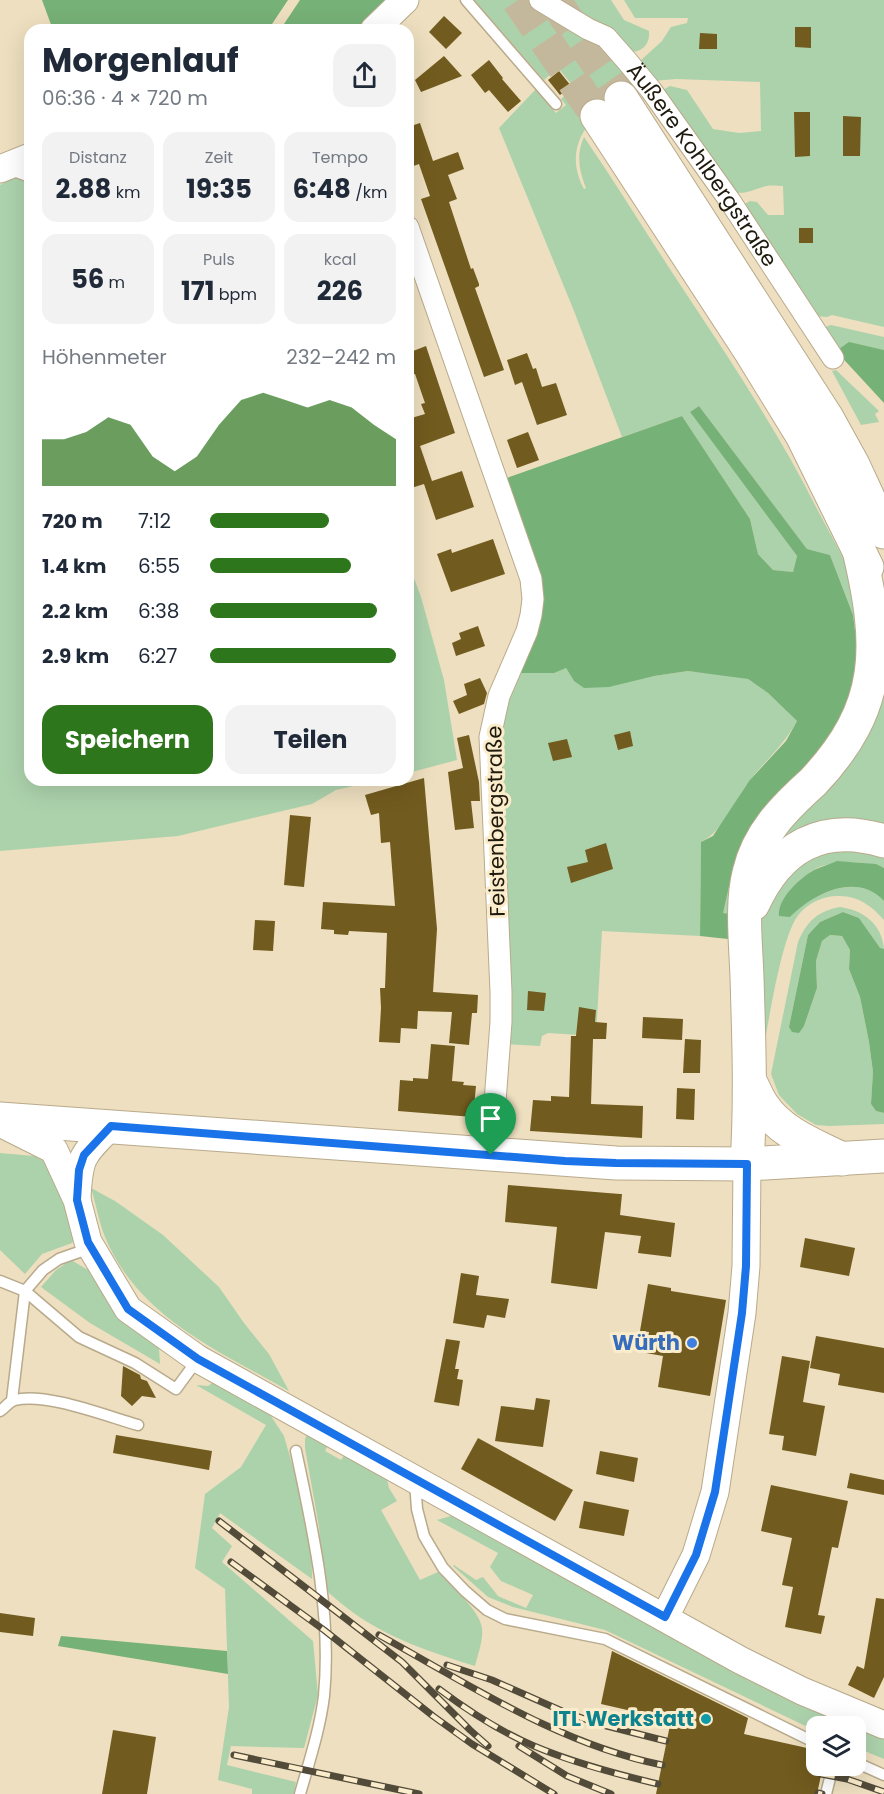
<!DOCTYPE html>
<html lang="de">
<meta charset="utf-8">
<style>
:root{--surface:#fff;--page:#f2f2f3;--text:#1f2937;--muted:#747a83;--accent:#2d761b}
body{margin:0;font-family:Poppins,sans-serif;background:var(--page);color:var(--text);height:100vh;display:flex;flex-direction:column;font-size:22px;white-space:nowrap}
*{box-sizing:border-box;margin:0}
p{font-size:20px;color:var(--muted)}
.icon{flex:none;width:33px;height:33px;fill:none;stroke:currentColor;stroke-width:2;stroke-linecap:round;stroke-linejoin:round}
.map{position:relative;flex:1;overflow:hidden}
.sheet{position:absolute;left:24px;top:24px;width:390px;height:762px;display:flex;flex-direction:column;background:var(--surface);border-radius:18px;box-shadow:0 6px 24px #0002}
.sheet>*{flex:none}
.controls{position:absolute;left:806px;top:1716px;display:grid;gap:12px}
.controls a{display:grid;place-items:center;width:60px;height:60px;border-radius:12px;background:var(--surface);box-shadow:0 6px 24px #0002;font-size:30px}
.pin{position:absolute;display:grid;place-items:center;width:51px;height:51px;color:#fff;margin:-62px -26px;border-radius:50% 50% 50% 0;rotate:-45deg;box-shadow:0 0 6px #0007}
.pin .icon{rotate:45deg}
.round{display:grid;place-items:center;flex:none;width:63px;height:63px;border-radius:18px;background:var(--page)}
.overview{display:flex;align-items:center;justify-content:space-between;height:102px;padding:0 18px}
h1{font-size:33px;font-weight:700;line-height:45px}
.stats{display:grid;grid-template-columns:repeat(3,1fr);gap:9px;height:102px;padding:6px 18px}
.stats div{display:grid;align-content:center;border-radius:15px;background:var(--page);text-align:center}
.stats b{font-size:26px;font-weight:700}
.stats small{font-size:16px;font-weight:400}
.stats p{font-size:16px}
.chart{height:168px;padding:12px 18px}
.chart p{display:flex;justify-content:space-between}
.chart svg{width:100%;height:108px;margin-top:6px;fill:var(--accent);opacity:.7}
.primary-button{display:flex;gap:12px;margin-top:auto;padding:12px 18px}
.primary-button a{flex:1;height:69px;border-radius:18px;background:var(--accent);color:#fff;font-size:24px;font-weight:700;line-height:69px;text-align:center}
.primary-button a+a{background:var(--page);color:var(--text)}
ul{padding:0 18px;list-style:none;font-size:20px}
li{display:grid;grid-template-columns:96px 72px 1fr;align-items:center;height:45px}
li i{height:15px;border-radius:8px;background:var(--accent)}
.map>svg:first-child{display:block}
.green{fill:#acd2ac}
.forest{fill:#76b177}
.building{fill:#725b1e}
.lines{fill:none;stroke-linecap:round;stroke-linejoin:round}
.trunk-tunnel{stroke:#c4b89c;stroke-width:33;stroke-dasharray:33 16;stroke-linecap:butt}
.service-casing{stroke:#b8aa8b;stroke-width:13}
.minor-casing{stroke:#b8aa8b;stroke-width:23}
.tertiary-casing{stroke:#b8aa8b;stroke-width:29}
.primary-casing{stroke:#b8aa8b;stroke-width:35}
.trunk-casing{stroke:#b8aa8b;stroke-width:35}
.service{stroke:#fff;stroke-width:10}
.minor{stroke:#fff;stroke-width:21}
.tertiary{stroke:#fff;stroke-width:27}
.primary{stroke:#fff;stroke-width:33}
.trunk{stroke:#fff;stroke-width:33}
.rail-casing{stroke:#524b3a;stroke-width:7}
.rail{stroke:#fbedcb;stroke-width:4.5;stroke-dasharray:14;stroke-linecap:butt}
.route-casing{stroke:#fff;stroke-width:12}
.route{stroke:#1a73e8;stroke-width:8}
.shop-dot{fill:#3f7fe0;stroke:#fbedcb;stroke-width:2}
.culture-dot{fill:#0f9aa8;stroke:#fbedcb;stroke-width:2}
.labels{text-anchor:middle;stroke-width:6;stroke-linejoin:round;paint-order:stroke}
.street-label{font-size:21px;fill:#1f1a0e;stroke:#fbedcb}
.shop-label{font-size:21px;font-weight:bold;fill:#366cbe;stroke:#fbedcb;text-anchor:end}
.culture-label{font-size:21px;font-weight:bold;fill:#0d838f;stroke:#fbedcb;text-anchor:end}
</style>
<div class="map">
<svg width="884" height="1794" viewBox="0 0 884 1794">
<rect width="100%" height="100%" fill="#eddfbf"/>
<g class="green">
<path d="M474,0H529L561,21L597,42L596,45L623,68L637,86C599,108 558,140 584,189L586,188C579,171 576,154 584,137C619,188 651,241 685,292C732,363 779,433 817,509C835,543 856,578 866,615C874,645 873,676 863,704C846,752 802,777 771,814C747,843 738,878 731,914L722,913L730,882L761,813L782,789L816,760L838,736L850,715L856,698L861,678L853,615L830,555L807,549L699,406L690,412L797,556L793,572L773,570L758,554L750,519L682,416L622,437L574,311L499,128L536,89L556,113L566,105L561,99L574,87L558,68L544,80Z"/>
<path d="M553,0H611L624,20L649,31C650,43 644,51 632,52Z"/>
<path d="M624,0H884V327L832,315L827,317L815,316L741,206L750,201L757,202L768,215H784L783,186C778,186 772,185 767,186C752,189 748,195 731,192L661,91L670,86L687,90L713,129L739,133L761,131L760,82L676,79L653,81L639,62L662,41L671,27L687,23L688,18H635Z"/>
<polygon points="30,168 30,780 380,780 336,790 312,804 178,836 0,851 0,185"/>
<polygon points="831,325 884,337 884,350 849,343 836,351 822,328"/>
<polygon points="836,370 879,411 875,414 879,422 861,425 832,371"/>
<polygon points="408,562 421,597 444,680 457,760 408,773"/>
<path d="M566,668L574,681L654,676L688,671L726,675L748,679L768,693L797,721C783,746 767,759 750,780C734,800 725,830 701,842L700,936L602,931L596,1036L548,1033L542,1036L540,1046L505,1044L496,758L513,673Z"/>
<polygon points="884,690 884,830 764,857 862,745 876,718"/>
<path d="M815,848L884,851V868C864,860 818,858 805,878C797,888 794,905 790,917C813,894 856,871 884,901V920C871,905 857,895 837,896C824,896 808,903 800,913C781,933 769,1024 762,1055L761,920L766,903Z"/>
<path d="M840,907C863,910 882,924 884,949H880L859,918L843,912L820,922L808,935L789,1027L804,1026L817,988L816,961L822,941L830,935L842,936L850,950L849,969L860,997L869,1042L873,1072L871,1104L876,1111L884,1113V1124L829,1126L816,1125L797,1114L779,1095L771,1074L798,942C807,921 818,911 840,907Z"/>
<polygon points="0,1153 34,1156 47,1163 54,1161 75,1236 72,1243 42,1254 25,1274 0,1250"/>
<path d="M91,1188L115,1201L163,1235L219,1287L244,1323L269,1354L289,1391C219,1351 138,1317 105,1237C99,1222 96,1204 91,1188Z"/>
<polygon points="71,1260 95,1274 133,1325 159,1348 160,1364 90,1323 41,1287 56,1270"/>
<path d="M215,1381L265,1407L284,1436C297,1482 313,1531 312,1579L220,1513L212,1528L232,1546L222,1562L313,1641L318,1695L304,1748L231,1746L227,1765L296,1782L294,1794H252V1789L218,1780L229,1707L225,1589L195,1568L205,1494L241,1467L266,1425L196,1385L208,1386Z"/>
<path d="M308,1432L329,1443L325,1451L341,1460L346,1452L386,1475L389,1488L397,1501L381,1510L420,1580L438,1572C450,1585 476,1607 481,1624C485,1636 478,1654 475,1666C417,1648 367,1631 323,1587L319,1527L305,1448V1439Z"/>
<polygon points="454,1515 884,1736 884,1759 855,1747 855,1726 816,1726 816,1731 605,1630 513,1607 488,1597 453,1566 454,1565 476,1580 483,1577 498,1596 526,1608 533,1595 501,1581 490,1567 498,1553 437,1520"/>
</g>
<g class="forest">
<polygon points="42,0 288,0 268,30 53,30"/>
<polygon points="300,0 395,0 360,30 280,30"/>
<polygon points="849,342 884,350 884,403 836,351"/>
<polygon points="699,406 807,549 830,555 853,615 861,678 850,715 738,862 730,882 723,913 731,914 728,939 700,936 701,842 713,836 749,781 786,741 797,721 768,693 748,679 688,671 654,676 609,687 584,688 574,681 566,668 554,673 513,673 533,632 504,479 682,416 750,519 758,554 773,570 793,572 797,556 690,412"/>
<path d="M837,861L876,864L884,868V901C856,871 813,894 790,917L779,916C777,899 800,878 814,870C821,867 830,864 837,861Z"/>
<polygon points="843,912 859,918 880,948 884,949 884,1113 876,1111 871,1104 873,1072 869,1042 860,997 849,969 850,950 842,936 830,935 822,941 816,961 817,988 804,1026 799,1033 792,1032 789,1027 808,935 820,922"/>
<polygon points="61,1636 227,1651 228,1674 58,1646"/>
</g>
<g class="building">
<polygon points="444,16 462,33 446,49 429,32"/>
<polygon points="795,27 811,27 811,48 795,47"/>
<polygon points="700,33 717,34 717,49 699,49"/>
<polygon points="444,56 462,76 421,92 415,80"/>
<polygon points="489,60 503,78 502,79 521,101 508,112 489,90 485,93 471,75"/>
<polygon points="559,71 571,86 560,95 548,80"/>
<polygon points="794,112 810,112 810,156 795,157"/>
<polygon points="843,116 861,117 860,156 843,156"/>
<polygon points="420,123 433,161 458,152 464,169 448,175 457,199 449,202 471,269 473,268 479,284 479,286 475,288 504,370 484,377 421,199 430,196 419,164 408,168 408,127"/>
<rect x="799" y="228" width="14" height="15"/>
<polygon points="426,346 455,433 420,446 432,481 462,471 474,507 436,520 424,484 408,489 408,419 425,414 421,404 425,403 415,374 413,374 408,359 408,353"/>
<polygon points="527,353 533,369 536,368 542,387 556,383 567,415 537,425 522,382 515,385 507,360"/>
<polygon points="528,432 539,460 517,468 507,440"/>
<polygon points="493,539 505,574 451,592 437,554 451,549 452,553"/>
<polygon points="478,626 485,646 456,656 452,643 461,639 459,633"/>
<polygon points="480,678 487,693 484,704 459,714 453,701 467,695 464,684"/>
<polygon points="630,731 633,746 618,750 614,735"/>
<polygon points="469,735 479,782 480,801 471,801 474,828 455,830 448,772 463,768 457,738"/>
<polygon points="567,739 572,757 553,761 548,743"/>
<polygon points="424,778 437,929 433,992 478,995 477,1013 472,1013 469,1045 449,1043 452,1012 418,1011 417,1029 401,1028 400,1043 379,1042 381,1008 380,988 385,988 387,933 349,931 348,935 334,934 334,930 321,929 323,902 395,906 390,842 381,843 379,813 371,815 365,795"/>
<polygon points="290,815 311,817 304,887 284,885"/>
<polygon points="606,843 613,869 571,883 567,867 588,862 585,850"/>
<polygon points="255,920 275,921 273,951 253,950"/>
<polygon points="528,991 546,993 544,1011 527,1010"/>
<polygon points="579,1007 596,1010 595,1022 607,1023 606,1039 593,1039 591,1104 643,1106 642,1138 530,1131 533,1100 551,1101 551,1096 569,1097 571,1036 576,1036"/>
<polygon points="643,1017 683,1019 682,1040 642,1038"/>
<polygon points="685,1039 701,1040 700,1073 683,1073"/>
<polygon points="431,1044 455,1046 452,1081 464,1082 463,1085 476,1086 473,1117 398,1111 400,1080 413,1081 413,1078 428,1079"/>
<polygon points="677,1088 695,1089 694,1120 676,1119"/>
<polygon points="508,1185 620,1194 622,1194 620,1215 675,1223 671,1257 638,1253 641,1236 605,1232 597,1289 551,1283 557,1227 505,1222"/>
<polygon points="805,1238 855,1248 849,1276 800,1267"/>
<polygon points="461,1273 479,1276 476,1295 509,1299 505,1318 487,1315 484,1328 453,1323"/>
<polygon points="648,1284 671,1288 671,1291 726,1300 710,1396 658,1387 663,1356 646,1353 649,1332 640,1331"/>
<polygon points="816,1336 884,1348 884,1393 838,1385 840,1374 810,1368"/>
<polygon points="446,1339 460,1341 455,1369 459,1369 457,1379 463,1380 459,1406 434,1402"/>
<polygon points="782,1356 810,1361 803,1402 825,1406 816,1456 782,1450 784,1436 769,1434"/>
<polygon points="123,1366 140,1375 141,1379 147,1381 156,1398 142,1396 132,1406 121,1396"/>
<polygon points="536,1398 550,1400 543,1447 495,1441 501,1406 534,1410"/>
<polygon points="116,1435 212,1451 209,1470 113,1453"/>
<polygon points="478,1438 573,1490 555,1521 461,1469"/>
<polygon points="600,1451 638,1458 634,1482 596,1474"/>
<polygon points="850,1473 884,1480 884,1495 847,1488"/>
<polygon points="771,1485 848,1501 838,1548 832,1547 818,1615 825,1616 821,1634 785,1627 793,1587 782,1585 792,1538 761,1531"/>
<polygon points="584,1501 629,1510 624,1536 579,1528"/>
<polygon points="876,1598 884,1599 884,1677 874,1698 848,1685 857,1666 864,1669"/>
<polygon points="0,1613 35,1618 33,1636 0,1632"/>
<polygon points="612,1651 748,1718 744,1734 816,1750 816,1766 823,1766 817,1794 656,1794 671,1720 601,1704"/>
<polygon points="113,1730 156,1737 147,1794 102,1794"/>
</g>
<g class="lines">
<g class="trunk-tunnel">
<polyline points="518,0 597,116"/>
<polyline points="554,0 621,98"/>
</g>
<g class="service-casing">
<g id="service">
<polyline points="466,0 556,104"/>
<polyline points="11,170 30,177"/>
<polyline points="0,1281 25,1291 79,1337 135,1363 176,1389 198,1359"/>
<polyline points="12,1400 25,1291 43,1270 59,1259 79,1252 88,1242"/>
<path d="M0,1411C5,1408 9,1401 15,1400C45,1392 106,1416 138,1425"/>
<path d="M296,1451C313,1531 332,1614 324,1696C320,1729 309,1762 300,1794"/>
<polyline points="415,1482 417,1509 424,1536 443,1568 465,1591 487,1610 505,1619 605,1639 816,1743"/>
<polyline points="855,1762 884,1775"/>
<polyline points="826,1794 833,1766"/>
</g>
</g>
<g class="minor-casing">
<g id="minor">
<path id="s1" d="M540,0L588,29L606,37L627,61L651,90L730,201L833,358"/>
<polyline points="408,227 531,579 533,599 531,615 527,631 499,696 490,737 501,992 501,1022 491,1155"/>
</g>
</g>
<g class="tertiary-casing">
<g id="tertiary">
<polyline points="374,30 405,0"/>
<polyline points="0,169 30,157"/>
<polyline points="0,1123 54,1150 77,1200 88,1242 128,1309 198,1359 740,1660 802,1691 884,1725"/>
<path d="M77,1198C79,1157 82,1155 111,1126"/>
<polyline points="665,1617 696,1555 715,1492 742,1313 746,1266 747,1164"/>
</g>
</g>
<g class="primary-casing">
<polyline id="primary" points="0,1119 616,1163 747,1164 884,1156"/>
</g>
<g class="trunk-casing">
<g id="trunk">
<polyline points="621,98 827,418 853,465 884,532"/>
<polyline points="597,116 751,352 802,435 867,567"/>
<path d="M753,904C779,847 822,822 884,841"/>
<path d="M750,1081C754,1089 758,1099 763,1106C781,1133 814,1145 842,1159"/>
<path d="M747,1164C751,1102 749,1040 747,978C746,945 741,904 749,873C758,834 784,808 813,782C884,707 882,646 858,546"/>
</g>
</g>
<use href="#service" class="service"/>
<use href="#minor" class="minor"/>
<use href="#tertiary" class="tertiary"/>
<use href="#primary" class="primary"/>
<use href="#trunk" class="trunk"/>
<g class="rail-casing">
<g id="rail">
<polyline points="219,1521 402,1662 470,1730 488,1746"/>
<polyline points="231,1562 324,1630 433,1716 472,1744 554,1794"/>
<path d="M379,1635C470,1685 559,1744 662,1765"/>
<polyline points="447,1665 492,1680 562,1711 599,1724 666,1741"/>
<path d="M439,1689C467,1710 501,1732 534,1746C574,1763 616,1774 658,1784"/>
<polyline points="519,1746 567,1776 611,1794"/>
<polyline points="234,1755 419,1794"/>
<polyline points="821,1774 847,1779 884,1792"/>
<polyline points="818,1793 822,1794"/>
</g>
</g>
<use href="#rail" class="rail"/>
</g>
<g class="lines">
<g class="route-casing">
<polygon id="route" points="111,1126 565,1161 616,1163 747,1164 746,1266 742,1313 715,1492 696,1555 665,1617 198,1359 128,1309 88,1242 77,1200 79,1170 84,1155"/>
</g>
<use href="#route" class="route"/>
</g>
<circle class="shop-dot" cx="692" cy="1343" r="6"/>
<circle class="culture-dot" cx="706" cy="1719" r="6"/>
<g class="labels">
<g class="street-label">
<text dy="7" stroke="none"><textPath href="#s1" startOffset="236">Äußere Kohlbergstraße</textPath></text>
<text transform="translate(496 821) rotate(-91)" y="7">Feistenbergstraße</text>
</g>
<g class="shop-label">
<text x="680" y="1350">Würth</text>
</g>
<g class="culture-label">
<text x="694" y="1726">ITL Werkstatt</text>
</g>
</g>
</svg>
<div class="controls">
<a><svg class="icon" aria-label="layers" viewBox="0 0 24 24"><path d="M12 4l9 5-9 5-9-5zM3 14l9 5 9-5"/></svg></a>
</div>
<div class="pin" style="left:491px;top:1155px;background:#1e9e55"><svg class="icon" aria-label="arrive" viewBox="0 0 24 24"><path d="M6 21V4h12l-3 4 3 4H6"/></svg></div>
<section class="sheet">
<div class="overview"><div><h1>Morgenlauf</h1><p>06:36 · 4 × 720 m</p></div><a class="round"><svg class="icon" aria-label="share" viewBox="0 0 24 24"><path d="M12 15V3M7 8l5-5 5 5M5 13v7h14v-7"/></svg></a></div>
<div class="stats">
<div><p>Distanz</p><b>2.88<small> km</small></b></div>
<div><p>Zeit</p><b>19:35</b></div>
<div><p>Tempo</p><b>6:48<small> /km</small></b></div>
</div>
<div class="stats">
<div><b>56<small> m</small></b></div>
<div><p>Puls</p><b>171<small> bpm</small></b></div>
<div><p>kcal</p><b>226</b></div>
</div>
<div class="chart"><p><span>Höhenmeter</span>232–242 m</p>
<svg viewBox="0 0 160 44" preserveAspectRatio="none"><path d="M0 44V25L10 25L20 22L30 16L40 19L50 32L60 38L70 32L80 19L90 9L100 6L110 9L120 12L130 9L140 12L150 19L160 25V44z"/></svg>
</div>
<ul>
<li><b>720 m</b>7:12<i style="width:64%"></i></li>
<li><b>1.4 km</b>6:55<i style="width:76%"></i></li>
<li><b>2.2 km</b>6:38<i style="width:90%"></i></li>
<li><b>2.9 km</b>6:27<i style="width:100%"></i></li>
</ul>
<div class="primary-button"><a>Speichern</a><a>Teilen</a></div>
</section>
</div>
